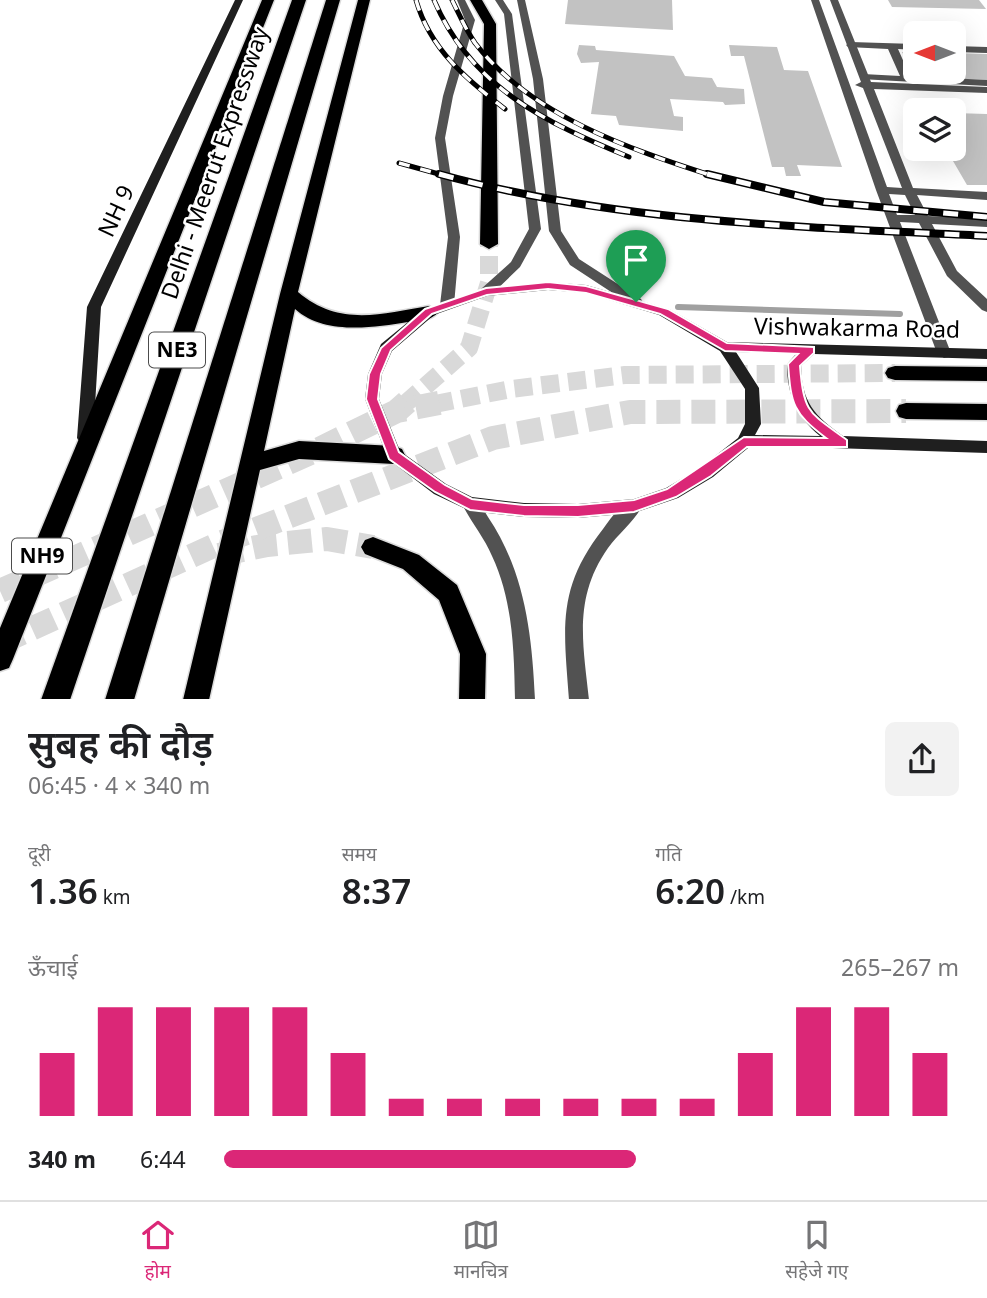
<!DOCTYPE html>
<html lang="hi">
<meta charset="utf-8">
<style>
:root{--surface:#fff;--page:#f2f2f2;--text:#202124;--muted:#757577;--line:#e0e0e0;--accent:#db2777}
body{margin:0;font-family:"Noto Sans","Noto Sans Devanagari",sans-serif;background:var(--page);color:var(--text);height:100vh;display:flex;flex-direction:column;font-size:26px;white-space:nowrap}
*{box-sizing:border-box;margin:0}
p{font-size:23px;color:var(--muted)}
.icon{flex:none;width:38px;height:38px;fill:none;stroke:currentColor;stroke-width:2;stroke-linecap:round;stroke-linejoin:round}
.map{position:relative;height:699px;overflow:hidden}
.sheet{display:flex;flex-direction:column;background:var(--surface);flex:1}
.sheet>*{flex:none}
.needle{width:46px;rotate:270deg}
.tools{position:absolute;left:903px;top:21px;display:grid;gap:14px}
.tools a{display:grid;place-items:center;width:63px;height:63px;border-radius:10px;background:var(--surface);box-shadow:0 7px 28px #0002;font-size:35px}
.pin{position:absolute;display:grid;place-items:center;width:60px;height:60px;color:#fff;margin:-72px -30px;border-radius:50% 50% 50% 0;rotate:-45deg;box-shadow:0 0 7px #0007}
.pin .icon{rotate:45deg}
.round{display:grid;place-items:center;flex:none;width:74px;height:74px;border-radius:10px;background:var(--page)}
.head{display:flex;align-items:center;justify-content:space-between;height:119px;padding:0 28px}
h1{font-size:38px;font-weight:600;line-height:52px}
.stats{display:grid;grid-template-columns:repeat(3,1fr);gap:10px;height:119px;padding:7px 28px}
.stats div{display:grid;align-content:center}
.stats b{font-size:35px;font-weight:600}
.stats small{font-size:19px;font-weight:400}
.stats p{font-size:19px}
.chart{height:196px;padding:14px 28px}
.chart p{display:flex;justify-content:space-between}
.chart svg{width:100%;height:126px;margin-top:7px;stroke:var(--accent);stroke-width:6}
ul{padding:0 28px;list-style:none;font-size:23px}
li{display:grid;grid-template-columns:112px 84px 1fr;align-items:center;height:52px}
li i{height:18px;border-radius:9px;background:var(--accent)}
.menu{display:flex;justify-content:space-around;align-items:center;height:98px;border-top:2px solid var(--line);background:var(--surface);font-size:19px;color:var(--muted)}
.menu a{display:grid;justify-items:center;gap:4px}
.menu .active{color:var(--accent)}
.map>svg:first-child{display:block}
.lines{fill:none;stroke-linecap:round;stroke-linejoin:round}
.stream{stroke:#a0a0a0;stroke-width:6}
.building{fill:#c2c2c2}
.trunk-tunnel-far1{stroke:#d9d9d9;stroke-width:18;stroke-dasharray:18 9;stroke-linecap:butt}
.trunk-tunnel{stroke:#d9d9d9;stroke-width:24;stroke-dasharray:24 11;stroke-linecap:butt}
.trunk-casing{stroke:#dbdbdb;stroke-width:3}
.motorway-casing{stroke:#dbdbdb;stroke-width:3}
.service{fill:#525252;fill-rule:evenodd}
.minor{fill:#525252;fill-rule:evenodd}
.tertiary{fill:#525252;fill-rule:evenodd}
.secondary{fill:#1f1f1f;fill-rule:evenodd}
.trunk{fill:#000;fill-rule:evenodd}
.motorway{fill:#000;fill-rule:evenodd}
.rail-far1-casing{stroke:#000;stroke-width:5}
.rail-casing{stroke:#000;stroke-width:8}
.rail-far1{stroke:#fff;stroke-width:3.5;stroke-dasharray:11;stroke-linecap:butt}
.rail{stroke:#fff;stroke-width:5;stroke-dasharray:15;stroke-linecap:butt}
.route{fill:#db2777;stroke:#fff;stroke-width:2;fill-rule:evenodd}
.labels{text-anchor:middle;stroke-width:5;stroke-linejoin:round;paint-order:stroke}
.shield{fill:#fff;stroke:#4c4c4c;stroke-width:2}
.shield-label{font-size:21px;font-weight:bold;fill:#000}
.street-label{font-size:23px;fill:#000;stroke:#fff}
</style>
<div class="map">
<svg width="987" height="700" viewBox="0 0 987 700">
<rect width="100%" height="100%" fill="#fff"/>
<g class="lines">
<polyline class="stream" points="678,307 900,314"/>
</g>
<g class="building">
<polygon points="568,0 672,0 673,30 565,24"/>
<polygon points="888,0 979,0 986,9 892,7"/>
<polygon points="579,45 595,46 596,50 674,56 685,76 712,78 717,87 744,89 745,104 725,105 723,102 670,99 674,116 683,117 683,131 619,125 616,116 591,114 599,62 581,63 577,54"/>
<polygon points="729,45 777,47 784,70 808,71 842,167 797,165 801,176 786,176 784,167 772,167 744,56 731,56"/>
<polygon points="902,52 915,52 915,72 954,72 954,53 987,54 987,80 915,77"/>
<polygon points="954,113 987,114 987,185 967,185 946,149 954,149"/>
</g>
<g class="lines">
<g class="trunk-tunnel-far1">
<polyline points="405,404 469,348 489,283 489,244"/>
<polyline points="435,404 511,389 625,375 895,373"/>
</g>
<g class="trunk-tunnel">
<polyline points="398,410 407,402"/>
<polyline points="219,555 267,545 327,539 373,547"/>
<polyline points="0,591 315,451 397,411 444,402"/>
<polyline points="0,643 220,543 493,438 630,412 906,411"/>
</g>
<g class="trunk-casing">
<g id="trunk">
<polygon points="262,0 274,0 13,659 9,668 0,671 0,628"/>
<path d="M358,0H370L298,292C339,327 381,314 429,306L438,312C432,321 418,320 408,322C372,328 324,335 295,309L264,451L299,441L394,446L402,449L405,455L402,461L394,464L299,459L260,470L209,700H183L280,294Z"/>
<polygon points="470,0 482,0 496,24 498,244 489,249 480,244 484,24"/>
<polygon points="895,366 987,367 987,381 895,380 888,378 885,373 888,368"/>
<polygon points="906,403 987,404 987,420 906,419 899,417 896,411 899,405"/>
<polygon points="373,537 419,555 457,585 486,654 485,700 459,700 460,654 439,600 403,569 365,554 361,547 365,540"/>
</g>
</g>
<g class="motorway-casing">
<g id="motorway">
<polygon points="292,0 306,0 70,700 41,700"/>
<polygon points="326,0 340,0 134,700 105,700"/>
</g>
</g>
<g class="service">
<polygon points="851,42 915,44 915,50 898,49 910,76 987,80 987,86 860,79 860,75 863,74 900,76 888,49 848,47 846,45"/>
<polygon points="954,46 987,47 987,53 954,52"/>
</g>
<g class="minor">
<polygon points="457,0 465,0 475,20 453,96 445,138 460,237 454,305 447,310 440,305 448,237 435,138 443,96 465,20"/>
<path d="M811,0H819L887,187L902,188L863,88L855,85L861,82L830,0H838L871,82L987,87V93L874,89L913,188L987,192V200L917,195L928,216L987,219V227L932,224L957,271L987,299V312L982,310L947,276L919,223L900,222L951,353L949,357L944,358L937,353L876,190ZM889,194L905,195L915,215H897Z"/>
</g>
<g class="tertiary">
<polygon points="495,0 503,0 512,14 541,229 520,267 491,295 481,295 479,292 481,289 511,262 529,229 504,14"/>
<polygon points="517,0 525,0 543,79 561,231 579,259 641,299 643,302 641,305 631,305 570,265 549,231 533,79"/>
<path d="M470,497C479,500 483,509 488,517C525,572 532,634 535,700H515C514,650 513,601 492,556C484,537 471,522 462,504L464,499Z"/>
<path d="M634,499L640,501L642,506C635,521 618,534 608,548C573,598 583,643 589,700H569C564,629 556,589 603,529C611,518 621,503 634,499Z"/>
</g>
<g class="secondary">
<polygon points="235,0 243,0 101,307 93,438 90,442 85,444 80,442 77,438 87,307"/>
<path d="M548,282L586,285L669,309L727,342L987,349V359L814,354L801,366C802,403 814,415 843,436L987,441V453L771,446L748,448L713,477L678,498L634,513L578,518L524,517L470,511L434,494L388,459L365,399L368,374L381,344L424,309L486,288ZM548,290L586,293L659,315L720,351L745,389V424L738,438L701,467L666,488L634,499L578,504L524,503L472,497L446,484L400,451L379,399L382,374L392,351L434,315L487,296ZM736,352L796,354L787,364C787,394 796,416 820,436L755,435L761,424L759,388Z"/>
</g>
<use href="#trunk" class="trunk"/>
<use href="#motorway" class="motorway"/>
<g class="rail-far1-casing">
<g id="rail-far1">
<path d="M416,0C430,49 466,79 505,109"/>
<path d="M434,0C471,87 546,123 629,157"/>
<path d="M452,0C459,14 466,30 475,43C530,115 629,149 713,176"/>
<polyline points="399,163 446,176"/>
</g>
</g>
<g class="rail-casing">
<g id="rail">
<path d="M439,174C617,223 804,227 987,236"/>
<polyline points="707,174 824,202 987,217"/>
</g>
</g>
<use href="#rail-far1" class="rail-far1"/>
<use href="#rail" class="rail"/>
</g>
<path class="route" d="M548,282L586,286L668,309L727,343L814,347V353L800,366C804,414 809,412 847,440V447H747L711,476L676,497L634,512L578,517L524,516L470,510L435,492L389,459L366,399L369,374L381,348L425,309L486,288ZM548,289L586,293L660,314L725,351L798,354L788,364C791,405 793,413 826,438L744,437L667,489L634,500L578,505H524L472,499L445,485L399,452L378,399L381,374L391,350L432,314L487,295Z"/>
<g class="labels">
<g class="shield">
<rect x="149" y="332.5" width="56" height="35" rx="5"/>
<rect x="12" y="538.5" width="60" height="35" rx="5"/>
</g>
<g class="shield-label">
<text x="177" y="357">NE3</text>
<text x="42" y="563">NH9</text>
</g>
<g class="street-label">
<text transform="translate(215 163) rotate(-71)" y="8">Delhi - Meerut Expressway</text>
<text transform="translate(116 211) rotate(-65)" y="8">NH 9</text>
<text transform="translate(857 328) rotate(1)" y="8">Vishwakarma Road</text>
</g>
</g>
</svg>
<div class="tools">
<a><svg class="needle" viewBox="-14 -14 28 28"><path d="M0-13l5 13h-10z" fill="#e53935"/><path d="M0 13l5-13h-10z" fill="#757577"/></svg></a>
<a><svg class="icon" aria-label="layers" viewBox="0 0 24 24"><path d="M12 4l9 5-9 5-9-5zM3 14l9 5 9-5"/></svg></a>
</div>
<div class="pin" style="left:636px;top:302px;background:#1e9e55"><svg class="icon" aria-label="arrive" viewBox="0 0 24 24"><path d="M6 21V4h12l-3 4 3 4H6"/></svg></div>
</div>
<section class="sheet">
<div class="head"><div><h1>सुबह की दौड़</h1><p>06:45 · 4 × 340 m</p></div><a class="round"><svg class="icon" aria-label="share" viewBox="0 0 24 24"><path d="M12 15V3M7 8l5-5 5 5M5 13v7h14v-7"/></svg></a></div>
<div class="stats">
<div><p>दूरी</p><b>1.36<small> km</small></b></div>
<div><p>समय</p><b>8:37</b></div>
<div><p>गति</p><b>6:20<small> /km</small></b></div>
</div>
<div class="chart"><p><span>ऊँचाई</span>265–267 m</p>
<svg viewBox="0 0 160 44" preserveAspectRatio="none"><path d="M5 44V22M15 44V6M25 44V6M35 44V6M45 44V6M55 44V22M65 44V38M75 44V38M85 44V38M95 44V38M105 44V38M115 44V38M125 44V22M135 44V6M145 44V6M155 44V22"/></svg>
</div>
<ul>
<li><b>340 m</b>6:44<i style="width:56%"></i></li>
</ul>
</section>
<nav class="menu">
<a class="active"><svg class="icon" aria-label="home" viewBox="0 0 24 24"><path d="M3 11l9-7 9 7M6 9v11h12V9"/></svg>होम</a>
<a><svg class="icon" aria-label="map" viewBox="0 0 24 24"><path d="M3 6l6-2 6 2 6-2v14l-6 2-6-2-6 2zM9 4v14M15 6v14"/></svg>मानचित्र</a>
<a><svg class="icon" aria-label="saved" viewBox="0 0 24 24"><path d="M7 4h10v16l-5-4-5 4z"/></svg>सहेजे गए</a>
</nav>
